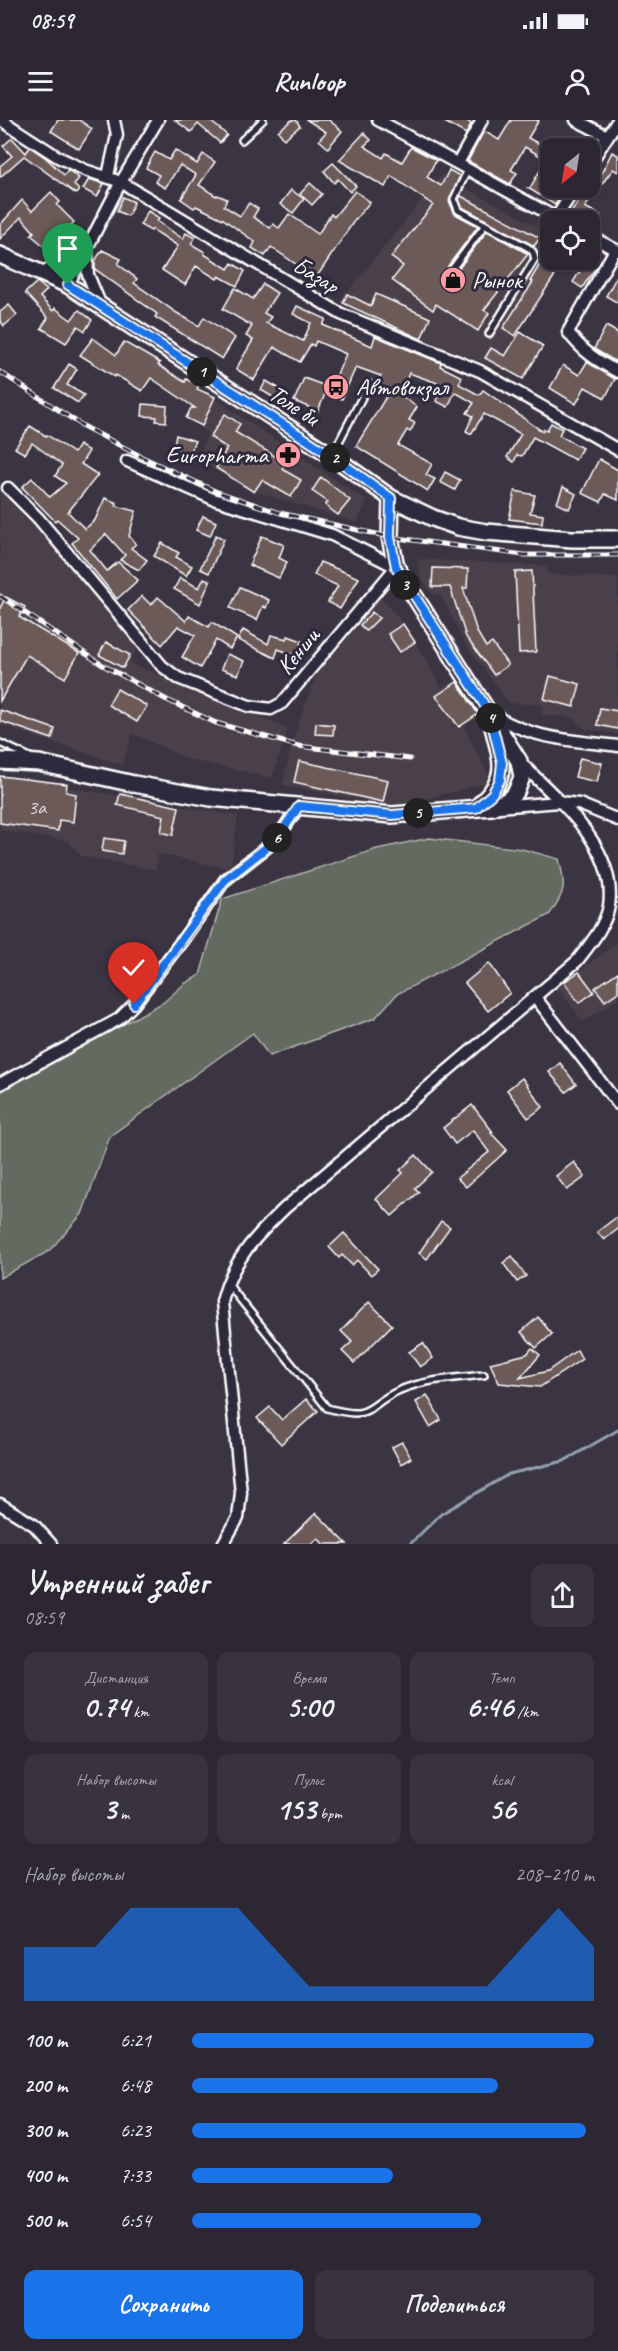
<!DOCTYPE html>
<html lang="ru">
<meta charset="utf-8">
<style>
:root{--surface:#2c2732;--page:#38333e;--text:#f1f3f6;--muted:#a6a5ac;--line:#48444d;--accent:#1a73e8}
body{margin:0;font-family:Caveat,sans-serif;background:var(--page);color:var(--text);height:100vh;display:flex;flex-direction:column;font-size:22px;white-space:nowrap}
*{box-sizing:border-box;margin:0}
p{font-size:20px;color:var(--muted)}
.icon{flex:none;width:33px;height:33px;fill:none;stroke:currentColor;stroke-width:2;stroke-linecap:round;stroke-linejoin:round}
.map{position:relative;height:1424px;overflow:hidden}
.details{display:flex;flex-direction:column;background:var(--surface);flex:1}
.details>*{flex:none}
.needle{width:39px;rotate:210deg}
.fabs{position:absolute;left:540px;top:18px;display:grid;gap:12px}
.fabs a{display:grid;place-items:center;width:60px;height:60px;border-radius:12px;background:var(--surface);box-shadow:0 2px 4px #0004,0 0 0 2px var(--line);font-size:30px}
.pin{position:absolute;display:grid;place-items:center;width:51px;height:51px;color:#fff;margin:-62px -26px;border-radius:50% 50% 50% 0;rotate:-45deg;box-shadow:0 0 6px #0007}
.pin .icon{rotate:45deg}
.km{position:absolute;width:30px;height:30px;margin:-15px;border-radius:50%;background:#222;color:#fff;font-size:16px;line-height:30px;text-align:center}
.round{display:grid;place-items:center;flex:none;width:63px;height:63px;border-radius:12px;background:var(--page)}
.head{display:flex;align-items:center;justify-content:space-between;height:102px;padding:0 24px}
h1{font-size:33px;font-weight:800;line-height:45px}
.metrics{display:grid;grid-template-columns:repeat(3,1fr);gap:9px;height:102px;padding:6px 24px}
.metrics div{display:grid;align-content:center;border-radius:12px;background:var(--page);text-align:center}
.metrics b{font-size:30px;font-weight:800}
.metrics small{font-size:16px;font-weight:400}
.metrics p{font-size:16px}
.chart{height:168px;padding:12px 24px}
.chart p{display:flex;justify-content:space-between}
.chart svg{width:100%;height:108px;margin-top:6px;fill:var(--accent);opacity:.7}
.button{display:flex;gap:12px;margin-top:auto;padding:12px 24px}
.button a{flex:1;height:69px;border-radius:12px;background:var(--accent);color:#fff;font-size:24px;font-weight:800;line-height:69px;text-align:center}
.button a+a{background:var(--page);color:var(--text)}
ul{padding:0 24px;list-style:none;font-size:20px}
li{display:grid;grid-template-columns:96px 72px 1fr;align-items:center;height:45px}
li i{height:15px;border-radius:8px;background:var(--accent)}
.status{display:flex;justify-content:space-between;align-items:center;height:42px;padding:0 30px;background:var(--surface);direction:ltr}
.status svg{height:16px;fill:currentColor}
header{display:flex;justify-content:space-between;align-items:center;height:78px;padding:0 24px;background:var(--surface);font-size:27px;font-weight:800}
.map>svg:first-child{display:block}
.built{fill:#4a3f4a}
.green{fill:#646b5f;stroke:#b2b5af;stroke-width:1.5}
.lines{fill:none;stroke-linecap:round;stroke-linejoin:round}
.stream{stroke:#94a3ad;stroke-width:3}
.building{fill:#6c5a59;stroke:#fff;stroke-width:1.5}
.service-casing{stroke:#fff;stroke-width:10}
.minor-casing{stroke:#fff;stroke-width:15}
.secondary-casing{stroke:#fff;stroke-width:20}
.service{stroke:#2f2a3d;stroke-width:5}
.minor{stroke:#2f2a3d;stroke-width:10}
.secondary{stroke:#2f2a3d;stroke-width:15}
.rail-casing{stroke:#fff;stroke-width:5}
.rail{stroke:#2f2a3d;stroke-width:3;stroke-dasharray:9;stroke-linecap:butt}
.route-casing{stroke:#fff;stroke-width:12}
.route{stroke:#1a73e8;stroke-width:8}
.labels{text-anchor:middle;stroke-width:6;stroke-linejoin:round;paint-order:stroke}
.number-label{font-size:21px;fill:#dad6d6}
.street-label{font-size:24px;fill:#fff;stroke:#2f2a3d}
.poi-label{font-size:24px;fill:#fff;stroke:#2f2a3d;text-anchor:start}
</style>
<div class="status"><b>08:59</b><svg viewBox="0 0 49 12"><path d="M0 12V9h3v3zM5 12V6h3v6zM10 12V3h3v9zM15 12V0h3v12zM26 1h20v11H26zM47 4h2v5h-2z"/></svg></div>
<header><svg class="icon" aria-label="menu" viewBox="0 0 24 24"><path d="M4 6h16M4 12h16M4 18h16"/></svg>Runloop<svg class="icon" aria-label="person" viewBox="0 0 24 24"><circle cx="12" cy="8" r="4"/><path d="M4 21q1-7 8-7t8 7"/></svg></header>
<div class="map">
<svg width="618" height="1424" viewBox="0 0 618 1424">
<rect width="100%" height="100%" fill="#3b3443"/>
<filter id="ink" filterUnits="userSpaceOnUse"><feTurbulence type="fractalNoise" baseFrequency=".0167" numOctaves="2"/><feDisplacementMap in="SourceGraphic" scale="12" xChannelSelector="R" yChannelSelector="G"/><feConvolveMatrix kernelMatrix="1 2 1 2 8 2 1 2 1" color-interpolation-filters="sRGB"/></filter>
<g filter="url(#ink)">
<g class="built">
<polygon points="442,55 550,113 550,140 561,140 497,248 350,190 340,181"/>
<polygon points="215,279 367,381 357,403 245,368 198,339 208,313 199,307"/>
<polygon points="0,370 34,406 118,502 137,529 130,543 288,608 272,658 187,639 133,614 122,645 0,605"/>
<polygon points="417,439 547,446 547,454 618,458 618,614 585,609 574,598 541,595 543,585 509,583 464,522 441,476 431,473 420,456"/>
<polygon points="381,477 409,511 441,567 459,561 476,599 464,606 492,662 405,684 370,682 282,665 295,613 316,555"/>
<polygon points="0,656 238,696 231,749 158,734 156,750 81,736 68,721 0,710"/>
<polygon points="618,821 618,879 583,902 558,868"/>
</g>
<path class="green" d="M429,718L522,729L559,739C566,766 566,772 549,795L397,874L375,898L269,936L253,913L110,1016L82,1094L49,1131L0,1158V972L164,882L184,864L200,855L222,779L377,729Z"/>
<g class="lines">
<polyline class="stream" points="410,1424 441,1394 509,1354 564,1341 618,1310"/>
</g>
<g class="building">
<polygon points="58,0 79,0 92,9 79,29 51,11"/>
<polygon points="175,0 209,0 227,15 220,23 198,4 191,12"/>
<polygon points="292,0 296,0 300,6 284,19 278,11"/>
<polygon points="307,0 329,0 342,11 328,28 319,20 326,12"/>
<polygon points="441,0 466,0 471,4 466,14"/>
<polygon points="511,0 539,0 528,18 547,28 542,37 525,27 511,50 517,53 510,64 468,41 484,11 499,20"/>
<polygon points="364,13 371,20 364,26 383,38 386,33 402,42 411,27 436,40 427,57 441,66 449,50 460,56 449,81 455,94 478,106 448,146 450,153 456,152 487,111 528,134 484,190 489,193 478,211 436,184 433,190 392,160 403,146 391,137 433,85 391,56 385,67 339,40"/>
<polygon points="12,18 26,33 30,27 46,38 64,55 68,50 79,58 74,65 79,70 76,74 24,36 0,57 0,46 12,36 3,26"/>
<polygon points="175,30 197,44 203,34 215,42 199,65 216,76 217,75 227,79 224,86 240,96 249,83 258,89 253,97 270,108 273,104 279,108 289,94 318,114 331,94 334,97 355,71 370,82 354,101 316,158 271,127 265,136 252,128 255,122 223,99 196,86 194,88 181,79 196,55 180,45 165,68 155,62 159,55 146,48 155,32 169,40"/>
<polygon points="612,32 618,35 618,52 613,49 585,87 600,95 592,109 590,109 590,100 583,100 571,93 586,68 590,68 590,51 595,50 601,54"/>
<polygon points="550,33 550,52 542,68 566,68 555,85 528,68 530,68"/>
<polygon points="333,43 356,66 350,72 338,59 334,63 324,51"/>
<polygon points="89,59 104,64 97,77 83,69"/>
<polygon points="310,63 322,74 312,85 300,74"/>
<polygon points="291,70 304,79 293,93 280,84"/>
<polygon points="51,72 60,82 57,85 74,102 49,130 31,115 34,112 21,97 0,119 0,105 22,80 32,91"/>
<polygon points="461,76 540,118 534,126 462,87 459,79"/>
<polygon points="123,77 134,82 128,96 117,91"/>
<polygon points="148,91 159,98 157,101 183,119 186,113 195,118 191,124 205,132 204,134 228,149 232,143 245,151 237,166 219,156 217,159 196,146 185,165 162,150 178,126 152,109 151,111 140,105"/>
<polygon points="550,127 550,140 565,140 515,216 503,208 533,162 530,161"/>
<polygon points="102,130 121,139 118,144 137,159 134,163 177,193 199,206 204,197 235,218 222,239 155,197 157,194 95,149 95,141"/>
<polygon points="591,134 601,140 582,168 573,162"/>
<polygon points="618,154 618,183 606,176"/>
<polygon points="37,162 47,170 40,177 53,191 55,188 71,200 79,190 92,200 85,211 78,206 66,223 41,208 48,198 25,173"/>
<polygon points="263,164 277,173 264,193 271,197 266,203 303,221 311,203 293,194 297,186 326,199 323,205 372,226 375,216 441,243 440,246 462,257 459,264 479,275 483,270 542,311 544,309 547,310 551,303 562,309 559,315 582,328 575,340 533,317 522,336 517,335 514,342 507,337 521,314 484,294 471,314 466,311 473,296 467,293 474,283 455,272 448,287 436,281 443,265 409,253 401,276 417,287 409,300 415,303 410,312 407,310 398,325 432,344 426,355 435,359 428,371 356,326 389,272 376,264 381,256 356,247 342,279 329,273 346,234 316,221 314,226 311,224 300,242 274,227 254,260 236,249 253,220 246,216 252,206 223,189 235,168 253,179"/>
<polygon points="347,174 371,186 376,174 430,198 421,219 343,183"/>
<polygon points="9,185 17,195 4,206 0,200 0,192"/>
<polygon points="606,206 618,213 618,243 594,229"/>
<polygon points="520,212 543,226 523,259 485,238 491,228 505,236"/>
<polygon points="93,218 116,235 124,222 160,243 158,245 185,262 186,259 199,265 197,269 215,277 202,306 186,298 191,288 195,288 151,258 142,271 116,255 115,257 80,235"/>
<polygon points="587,242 615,259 605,278 585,267 576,284 550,268 563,245 579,255"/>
<polygon points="69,244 77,249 67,265 84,275 78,283 54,268"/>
<polygon points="304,258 328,267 318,291 294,281"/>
<polygon points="266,261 282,270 276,279 261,270"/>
<polygon points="143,284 167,286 166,302 156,301 157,297 142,296"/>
<polygon points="225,294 240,304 235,312 278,338 284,327 292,332 282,349 301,360 291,377 262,360 254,372 216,348 227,328 210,317"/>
<polygon points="30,306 46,316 47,315 74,333 79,325 89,331 81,344 98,355 68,392 85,409 95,400 105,378 117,383 116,386 136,391 129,416 136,424 131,428 147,440 139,450 120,440 125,435 106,414 90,430 107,451 118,442 138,460 117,479 72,423 78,418 57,399 55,401 22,367 32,358 50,377 66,363 55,356 62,345 32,323 25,334 15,328"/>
<polygon points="176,315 195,321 189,333 173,329"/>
<polygon points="599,339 618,350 618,380 605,374 601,382 582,373"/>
<polygon points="445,352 460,360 455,370 440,362"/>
<polygon points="321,357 350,380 338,395 325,385 328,382 312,371"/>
<polygon points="563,367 576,374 569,389 557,383"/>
<polygon points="515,371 535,375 530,393 543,395 542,403 509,399"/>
<polygon points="203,396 216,402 210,416 196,410"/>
<polygon points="216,415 224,419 209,453 200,449"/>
<polygon points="262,416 284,425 279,438 287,442 279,458 249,445"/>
<polygon points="162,423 179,433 176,437 192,446 186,456 154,436"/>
<polygon points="320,442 359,458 340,489 328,482 338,466 314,455"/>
<polygon points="433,448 468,449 467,468 463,468 477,512 486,527 492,523 508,545 494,555 466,517 450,467 432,467"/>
<polygon points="532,451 536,532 519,533 515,452"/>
<polygon points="180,458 199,468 204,458 210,461 200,484 174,469"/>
<polygon points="240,467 269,480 266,488 263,486 257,500 230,488"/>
<polygon points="142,476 151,485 158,477 186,501 189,496 209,507 212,502 237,518 230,529 216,520 200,548 182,537 195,515 178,506 162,525 128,490"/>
<polygon points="6,477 25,487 19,497 79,533 65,558 27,535 0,581 0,488"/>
<polygon points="372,492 379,498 366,511 360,505"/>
<polygon points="403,504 415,522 400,532 388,514"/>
<polygon points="243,510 268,524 271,515 287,519 288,516 302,521 297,536 278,529 275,538 238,520"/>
<polygon points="106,522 130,535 123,548 99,535"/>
<polygon points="227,534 244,541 238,555 221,549"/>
<polygon points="550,556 580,564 574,587 544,579"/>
<polygon points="457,562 478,594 459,607 436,576"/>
<polygon points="117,569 147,586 137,602 108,585"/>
<polygon points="600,588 618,591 618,609 597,605"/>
<polygon points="0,590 55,609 52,619 0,601"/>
<polygon points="316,603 334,605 333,615 315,614"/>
<polygon points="580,638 602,643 597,662 575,657"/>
<polygon points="299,641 388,660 383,682 294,662"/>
<polygon points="0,656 67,664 66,672 76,674 73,702 59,700 58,711 0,703"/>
<polygon points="120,674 179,687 173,715 161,712 164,696 117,685"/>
<polygon points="104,718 124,721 122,734 102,731"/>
<polygon points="489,843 510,873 488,891 465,863"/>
<polygon points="579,852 594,872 579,883 564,862"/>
<polygon points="618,852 618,872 605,881 595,868"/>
<polygon points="560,943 576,964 566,972 549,952"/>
<polygon points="522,958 543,987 528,998 507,970"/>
<polygon points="472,985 493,1012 491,1013 507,1030 466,1067 457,1058 489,1032 473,1010 455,1024 443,1008"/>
<polygon points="416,1035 432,1052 415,1068 419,1072 392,1096 376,1079 403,1053 400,1050"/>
<polygon points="574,1042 585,1057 567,1070 556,1056"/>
<polygon points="618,1096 618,1109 604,1120 597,1112"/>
<polygon points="441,1101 450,1107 427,1139 419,1133"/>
<polygon points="344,1113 378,1149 371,1155 357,1140 352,1145 342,1135 339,1138 329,1127"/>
<polygon points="512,1136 526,1156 517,1162 503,1143"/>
<polygon points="369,1182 392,1205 354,1243 342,1231 352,1222 341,1211"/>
<polygon points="538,1197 552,1214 536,1228 521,1212"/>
<polygon points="423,1223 433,1238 420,1247 409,1232"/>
<polygon points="532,1228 540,1235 520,1258 548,1251 577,1230 582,1239 540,1267 499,1263 490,1243 527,1234"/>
<polygon points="427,1275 441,1300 430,1307 416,1282"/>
<polygon points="306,1279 318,1291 281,1324 257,1298 270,1287 282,1300"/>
<polygon points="402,1322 411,1338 401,1344 392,1327"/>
<polygon points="316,1393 347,1424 323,1424 318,1418 312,1424 284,1424"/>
</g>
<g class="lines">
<g class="service-casing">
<g id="service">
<polyline points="242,20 263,0"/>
<polyline points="468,49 454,79 458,90 529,128 533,132 535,139 489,214"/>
<polyline points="452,149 485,105"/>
<polyline points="332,335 369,264"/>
<polyline points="0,623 30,637"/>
<path d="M227,1163L327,1288C375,1301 364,1286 400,1270C427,1259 456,1258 484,1255"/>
</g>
</g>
<g class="minor-casing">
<g id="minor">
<polyline points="1,0 58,37 85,50 121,62 341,194 480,251 618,330"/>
<polyline points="378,0 560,100"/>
<polyline points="576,0 607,16"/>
<polyline points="458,43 482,0"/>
<polyline points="590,44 618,0"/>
<polyline points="108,56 117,15 114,0"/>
<polyline points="556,98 575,68"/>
<polyline points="590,116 618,131"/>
<path d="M615,130L568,212C582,231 597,241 618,252"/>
<polyline points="87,133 88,155 101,186"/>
<polyline points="43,152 88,127"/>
<polyline points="68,165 121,62 158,0"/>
<polyline points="8,368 38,398 162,546 178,558 249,586 271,589 282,583 396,447 332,415 213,379 127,341"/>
<path d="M492,594C533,620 571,620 618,626"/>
<polyline points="499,687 559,682 579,684 618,700"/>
<polyline points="535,877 618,984"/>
<polyline points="0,964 119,899 134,884 182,821 225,760 276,720 299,686"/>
<polyline points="0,1384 34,1405 51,1424"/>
<path d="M223,1424L238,1398L241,1373L222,1182C232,1140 255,1117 285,1088L577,841C590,824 605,807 609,786C618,726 556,679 519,641"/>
</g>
</g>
<g class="secondary-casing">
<g id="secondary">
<polyline points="0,135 68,165 332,336 391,378 433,398 458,407 486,412 572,419 618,419"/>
<polyline points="0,641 39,643 134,664 211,678 392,695 492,687 508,680 516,672 522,657 519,641 396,447 390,417 391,378"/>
<path d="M476,688C511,657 502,644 492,603"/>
</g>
</g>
<use href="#service" class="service"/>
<use href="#minor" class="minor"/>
<use href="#secondary" class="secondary"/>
<g class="rail-casing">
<g id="rail">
<polyline points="0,252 83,306 142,337 215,371 280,393 390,417 524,435 618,435"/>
<polyline points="0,476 101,544 165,579 216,603 298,626 410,639"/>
</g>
</g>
<use href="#rail" class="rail"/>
</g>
</g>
<g class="lines" filter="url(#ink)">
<g class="route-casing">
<polyline id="route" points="68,165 332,336 391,378 390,417 396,447 489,592 502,643 500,660 492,674 476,688 392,695 299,686 276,720 225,760 134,884"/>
</g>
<use href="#route" class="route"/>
</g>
<defs>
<g id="shop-disc" transform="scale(1.35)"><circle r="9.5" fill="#ff9aa2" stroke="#2f2a3d"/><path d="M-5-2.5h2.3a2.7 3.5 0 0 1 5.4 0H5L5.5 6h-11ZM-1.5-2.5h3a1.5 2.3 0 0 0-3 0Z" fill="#111"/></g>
<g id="bus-disc" transform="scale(1.35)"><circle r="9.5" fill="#ff9aa2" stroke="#2f2a3d"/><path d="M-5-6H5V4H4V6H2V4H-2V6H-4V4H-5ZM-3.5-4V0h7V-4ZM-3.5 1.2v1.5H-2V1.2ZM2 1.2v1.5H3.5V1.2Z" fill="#111"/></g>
<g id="pharmacy-disc" transform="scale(1.35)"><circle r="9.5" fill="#ff9aa2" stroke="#2f2a3d"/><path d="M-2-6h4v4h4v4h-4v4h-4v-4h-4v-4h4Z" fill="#111"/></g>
</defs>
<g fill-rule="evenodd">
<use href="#shop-disc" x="453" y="160"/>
<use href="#bus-disc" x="336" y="267"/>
<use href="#pharmacy-disc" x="288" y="335"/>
</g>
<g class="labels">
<g class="number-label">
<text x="37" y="694">3а</text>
</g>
<g class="street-label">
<text transform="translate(316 155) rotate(31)" y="8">Базар</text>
<text transform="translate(294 285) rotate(33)" y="8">Толе би</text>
<text transform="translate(298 531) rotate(-51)" y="8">Кенши</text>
</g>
<g class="poi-label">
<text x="472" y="168">Рынок</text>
<text x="356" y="275">Автовокзал</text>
<text x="268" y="343" text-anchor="end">Europharma</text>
</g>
</g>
</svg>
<div class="fabs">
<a><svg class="needle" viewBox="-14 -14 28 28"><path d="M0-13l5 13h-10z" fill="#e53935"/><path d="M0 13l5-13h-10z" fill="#a6a5ac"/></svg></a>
<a><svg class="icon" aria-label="locate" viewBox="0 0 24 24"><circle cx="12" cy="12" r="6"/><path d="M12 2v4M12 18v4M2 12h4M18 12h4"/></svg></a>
</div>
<div class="pin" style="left:68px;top:165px;background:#1e9e55"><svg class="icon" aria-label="arrive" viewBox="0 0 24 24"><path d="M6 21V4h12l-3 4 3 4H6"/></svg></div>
<div class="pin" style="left:134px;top:884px;background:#d93025"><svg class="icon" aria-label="check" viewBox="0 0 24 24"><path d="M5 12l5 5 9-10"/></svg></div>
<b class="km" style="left:202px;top:252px">1</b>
<b class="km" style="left:335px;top:338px">2</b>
<b class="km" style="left:405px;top:465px">3</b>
<b class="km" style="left:491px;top:598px">4</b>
<b class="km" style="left:418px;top:693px">5</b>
<b class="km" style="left:277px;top:718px">6</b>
</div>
<section class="details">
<div class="head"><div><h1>Утренний забег</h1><p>08:59</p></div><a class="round"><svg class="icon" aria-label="share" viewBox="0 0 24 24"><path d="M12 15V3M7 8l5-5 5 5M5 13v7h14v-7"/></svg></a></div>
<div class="metrics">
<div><p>Дистанция</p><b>0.74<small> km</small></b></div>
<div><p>Время</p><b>5:00</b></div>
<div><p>Темп</p><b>6:46<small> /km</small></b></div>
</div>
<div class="metrics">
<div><p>Набор высоты</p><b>3<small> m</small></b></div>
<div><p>Пульс</p><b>153<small> bpm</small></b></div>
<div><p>kcal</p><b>56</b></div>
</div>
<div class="chart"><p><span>Набор высоты</span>208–210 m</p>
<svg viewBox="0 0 160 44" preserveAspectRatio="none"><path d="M0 44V22L10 22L20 22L30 6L40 6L50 6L60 6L70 22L80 38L90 38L100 38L110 38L120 38L130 38L140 22L150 6L160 22V44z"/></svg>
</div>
<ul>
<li><b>100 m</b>6:21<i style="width:100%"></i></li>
<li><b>200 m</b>6:48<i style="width:76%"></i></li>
<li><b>300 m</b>6:23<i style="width:98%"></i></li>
<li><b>400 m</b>7:33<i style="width:50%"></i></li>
<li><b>500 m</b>6:54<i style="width:72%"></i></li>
</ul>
<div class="button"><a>Сохранить</a><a>Поделиться</a></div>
</section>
